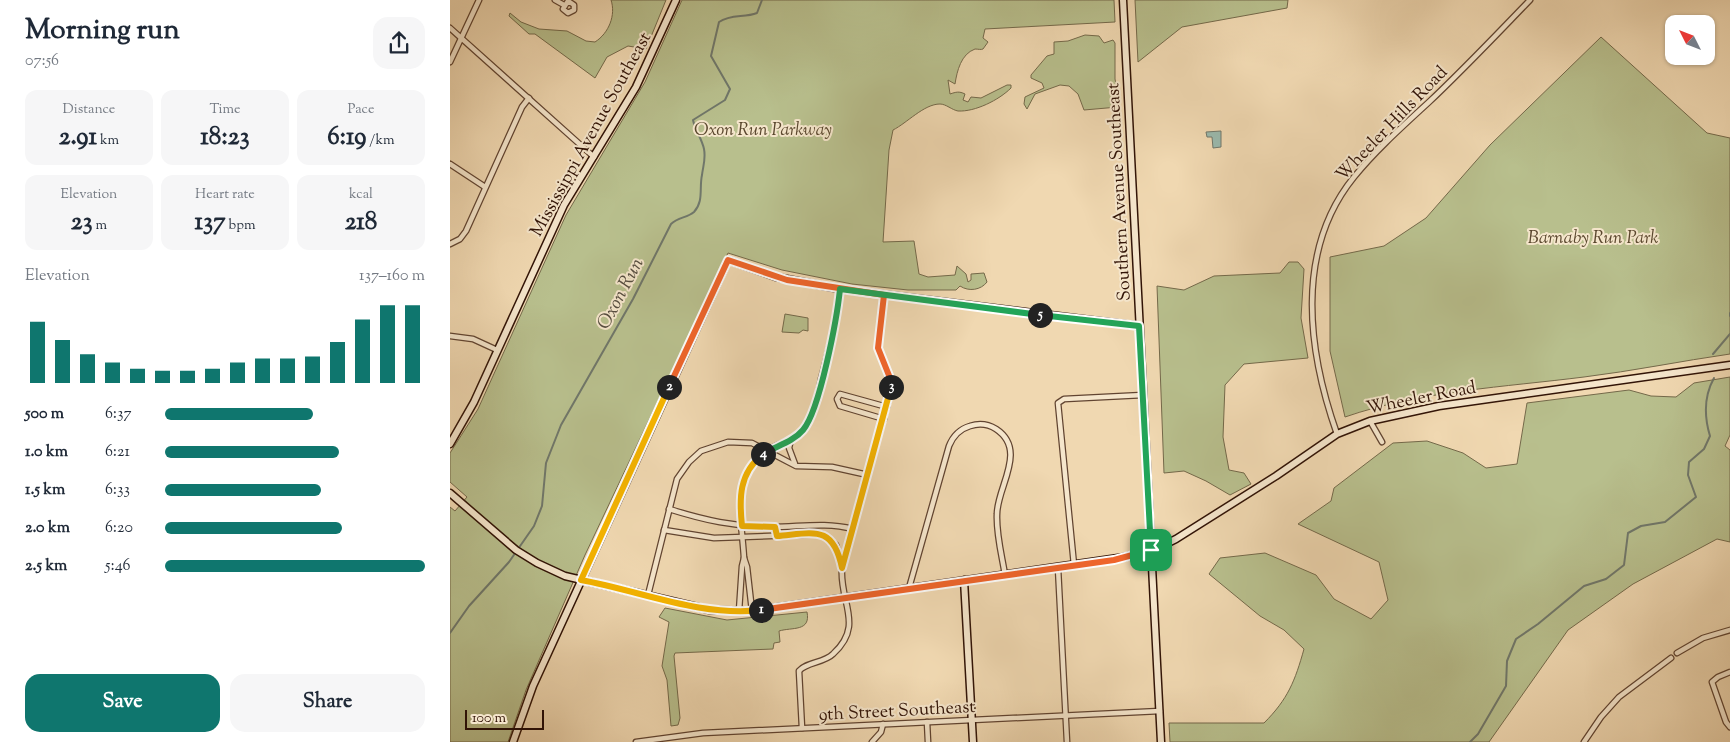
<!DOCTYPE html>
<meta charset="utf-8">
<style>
:root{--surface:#fff;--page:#f6f6f7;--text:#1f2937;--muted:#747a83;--accent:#0f766e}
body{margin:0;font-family:"Sorts Mill Goudy",serif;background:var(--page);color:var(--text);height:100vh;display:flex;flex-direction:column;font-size:19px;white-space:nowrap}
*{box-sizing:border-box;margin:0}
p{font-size:16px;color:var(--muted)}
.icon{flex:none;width:28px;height:28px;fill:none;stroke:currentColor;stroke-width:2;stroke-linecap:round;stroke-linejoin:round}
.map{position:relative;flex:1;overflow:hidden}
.drawer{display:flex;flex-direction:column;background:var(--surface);width:450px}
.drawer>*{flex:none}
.needle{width:32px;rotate:312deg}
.buttons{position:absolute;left:1215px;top:15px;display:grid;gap:10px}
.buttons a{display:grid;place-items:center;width:50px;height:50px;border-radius:10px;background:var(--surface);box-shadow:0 1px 4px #0004;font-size:25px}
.scale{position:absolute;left:15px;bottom:12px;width:79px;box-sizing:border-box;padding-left:5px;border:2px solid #311306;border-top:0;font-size:14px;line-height:18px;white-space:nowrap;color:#311306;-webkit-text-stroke:4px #f5e6cc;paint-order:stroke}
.pin{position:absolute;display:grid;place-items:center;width:42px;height:42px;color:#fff;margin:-21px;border-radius:10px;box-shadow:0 2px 8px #0006}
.km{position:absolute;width:25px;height:25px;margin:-12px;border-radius:50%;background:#222;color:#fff;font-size:14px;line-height:25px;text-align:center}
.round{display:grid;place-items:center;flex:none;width:52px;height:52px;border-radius:15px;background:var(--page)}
.head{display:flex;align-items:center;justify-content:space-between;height:85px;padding:0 25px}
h1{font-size:28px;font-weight:700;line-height:38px}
.figures{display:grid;grid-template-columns:repeat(3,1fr);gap:8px;height:85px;padding:5px 25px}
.figures div{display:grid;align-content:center;border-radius:12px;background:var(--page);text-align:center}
.figures b{font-size:25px;font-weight:700}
.figures small{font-size:14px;font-weight:400}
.figures p{font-size:14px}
.chart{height:140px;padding:10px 25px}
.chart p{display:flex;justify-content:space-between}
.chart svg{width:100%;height:90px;margin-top:5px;stroke:var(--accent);stroke-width:6}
.cta{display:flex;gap:10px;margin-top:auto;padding:10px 25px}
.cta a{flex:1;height:58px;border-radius:15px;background:var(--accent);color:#fff;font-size:20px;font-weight:700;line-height:58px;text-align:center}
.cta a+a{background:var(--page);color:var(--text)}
ul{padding:0 25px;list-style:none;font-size:16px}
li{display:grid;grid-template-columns:80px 60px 1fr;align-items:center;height:38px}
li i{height:12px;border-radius:6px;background:var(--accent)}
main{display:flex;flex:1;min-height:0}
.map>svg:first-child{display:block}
.green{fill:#b8bf8d;stroke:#74694a}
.water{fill:#9ab9ad;stroke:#70776a}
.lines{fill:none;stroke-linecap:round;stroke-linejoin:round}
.stream{stroke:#70776a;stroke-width:2}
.street-casing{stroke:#614431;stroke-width:7}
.secondary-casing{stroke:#311306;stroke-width:9}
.street{stroke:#f5e6cc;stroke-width:4.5}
.secondary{stroke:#f5e6cc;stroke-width:6}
.split-1-casing{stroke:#fff;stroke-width:10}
.split-2-casing{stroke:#fff;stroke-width:10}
.split-3-casing{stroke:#fff;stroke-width:10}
.split-4-casing{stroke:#fff;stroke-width:10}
.split-5-casing{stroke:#fff;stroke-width:10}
.split-6-casing{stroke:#fff;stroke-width:10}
.split-1{stroke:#f0652b;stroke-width:6}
.split-2{stroke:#f5b400;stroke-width:6}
.split-3{stroke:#f0652b;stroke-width:6}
.split-4{stroke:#f5b400;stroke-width:6}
.split-5{stroke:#22a559;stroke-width:6}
.split-6{stroke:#22a559;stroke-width:6}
.labels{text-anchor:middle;stroke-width:4;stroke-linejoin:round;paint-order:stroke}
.street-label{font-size:18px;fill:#311306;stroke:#f5e6cc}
.park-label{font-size:18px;font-style:italic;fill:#5a472e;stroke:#f5e6cc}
.water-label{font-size:19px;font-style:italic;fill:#564d40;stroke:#f5e6cc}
</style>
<main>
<section class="drawer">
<div class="head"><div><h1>Morning run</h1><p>07:56</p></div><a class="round"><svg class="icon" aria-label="share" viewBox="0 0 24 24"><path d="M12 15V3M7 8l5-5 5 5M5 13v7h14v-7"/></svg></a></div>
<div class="figures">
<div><p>Distance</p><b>2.91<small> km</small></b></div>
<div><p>Time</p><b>18:23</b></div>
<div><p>Pace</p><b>6:19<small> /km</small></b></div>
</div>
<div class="figures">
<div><p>Elevation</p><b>23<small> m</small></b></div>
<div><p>Heart rate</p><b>137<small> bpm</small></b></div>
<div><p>kcal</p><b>218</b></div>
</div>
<div class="chart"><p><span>Elevation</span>137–160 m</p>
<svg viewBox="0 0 160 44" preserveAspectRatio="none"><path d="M5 44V14M15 44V23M25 44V30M35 44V34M45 44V37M55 44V38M65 44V38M75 44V37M85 44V34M95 44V32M105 44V32M115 44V31M125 44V24M135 44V13M145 44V6M155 44V6"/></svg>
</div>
<ul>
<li><b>500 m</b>6:37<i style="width:57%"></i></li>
<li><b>1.0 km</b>6:21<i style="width:67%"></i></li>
<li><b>1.5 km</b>6:33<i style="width:60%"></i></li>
<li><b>2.0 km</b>6:20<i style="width:68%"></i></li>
<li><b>2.5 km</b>5:46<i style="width:100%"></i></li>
</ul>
<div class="cta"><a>Save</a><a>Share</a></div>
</section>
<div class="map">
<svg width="1280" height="742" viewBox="0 0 1280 742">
<rect width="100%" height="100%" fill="#f0d8b1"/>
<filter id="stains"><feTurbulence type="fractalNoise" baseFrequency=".004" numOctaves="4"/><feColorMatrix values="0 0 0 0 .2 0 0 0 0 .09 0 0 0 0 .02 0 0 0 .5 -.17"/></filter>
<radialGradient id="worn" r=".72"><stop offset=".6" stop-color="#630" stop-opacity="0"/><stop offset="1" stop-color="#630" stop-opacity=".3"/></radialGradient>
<g class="green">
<path d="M161,0H216L196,49L178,46L157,57L145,78L85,34H79L59,16L60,13L71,22L89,29L117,31L136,41L145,42C159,33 166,15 161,0Z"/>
<path d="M232,0H664L665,22L535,29L533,38L538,42L533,49C531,50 528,49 525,49C511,54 507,71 505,84L498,80L500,94C506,92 509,91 515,94L513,100L518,102L521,97L531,98L557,85H561V88C549,100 525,112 508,111C502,110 496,104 490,104C474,104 457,123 443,130L439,150L433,242L464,241L469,274L478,277L505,275L507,266L516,274L518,282L521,280V274L534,273L537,282C531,290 519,292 510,286L506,290H458L402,284L332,270L278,253L135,555L76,690L58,742H0V507L5,511L17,497L0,482V453L28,409L116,215L195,82Z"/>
<polygon points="685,0 838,0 837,8 732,27 688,62"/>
<polygon points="635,35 649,36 654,43 663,40 665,43 665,79 669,101 668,107 634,110 628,94 619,86 610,85 585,94 577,109 574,104 575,97 594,88 592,83 581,78 581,75 597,56 604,54 604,42 618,41"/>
<path d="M1151,37L1257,133L1280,138V354C1231,361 1183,371 1134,377C1055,387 970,391 895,417L880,351V257L934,246L976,218L1040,145Z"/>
<polygon points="839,262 848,262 854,269 851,318 858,358 794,364 775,385 773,437 779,470 794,473 801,484 780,495 756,481 734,471 714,473 707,286 734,290 764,276 830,273"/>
<polygon points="335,314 358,318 358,331 353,330 349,333 332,332"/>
<path d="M1280,377V435L1275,446L1280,450V542L1267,539L1183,584L1118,630L1039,742H720L719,723H814C838,699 845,681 854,649L834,630L810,616L759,574L770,558L815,553L866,575L884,599L921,619L938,600L929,562L848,524L881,501L884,488L943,443L977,441L1013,453L1036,468L1067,464L1077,403L1179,390L1201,396L1226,397L1244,383Z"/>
<path d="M215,608L277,620L357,612C361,632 342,627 329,631L330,642L324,643L323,649L225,653L224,656L230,718L228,725L221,726L217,680L212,666L219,622L209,617Z"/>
</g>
<polygon class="water" points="771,131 771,147 763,148 762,137 757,137 756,132"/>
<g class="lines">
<g class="stream">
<polyline points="1280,313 1280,316"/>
<polyline points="1263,354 1280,334"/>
<path d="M0,633L19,606L59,562L84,526L92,506L96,463L111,425L183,299L221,224C228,217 237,218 244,212C254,201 249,188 252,175C253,166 256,159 254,149C252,139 245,130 243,120L275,100L280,89L261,56L269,22C281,14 294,18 307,13L312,0"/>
<path d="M1020,742L1028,734L1056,686L1057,661L1066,639L1088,624L1134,586L1156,579L1174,565L1178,533L1191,526L1215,522L1246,497L1238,475L1239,462L1254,449L1260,436C1254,416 1254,396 1264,378"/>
</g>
<g class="street-casing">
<g id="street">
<polyline points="105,0 114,5"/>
<polygon points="118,1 124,5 124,10 118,13 113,9"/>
<polyline points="0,28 144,157"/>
<polyline points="0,62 29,0"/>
<polyline points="0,164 35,187"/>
<polyline points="0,244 10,239 16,231 72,107 79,98"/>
<polyline points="0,336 23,339 47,350"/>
<polyline points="434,419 390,406 387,399 390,394 437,407"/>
<polyline points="920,421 932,442"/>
<path d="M887,434C858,352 844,251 904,177C926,150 953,126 979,102C1014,69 1047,34 1080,0"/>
<polyline points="341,439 339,448 345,464"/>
<path d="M219,509C254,520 285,527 322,527C350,527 375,522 403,529"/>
<polyline points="214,530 264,538 372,534 386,545 392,566"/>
<polyline points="624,565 608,403 614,399 693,395"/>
<polyline points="608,568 617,742"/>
<path d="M459,588L499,446C503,436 510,429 520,426C529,423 538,424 546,429C578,450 547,487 547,514C546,534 552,556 555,575"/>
<polyline points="198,595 227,479 239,462 251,451 278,442 302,443 346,466 382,467 418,475"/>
<polyline points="289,611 292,566 294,558"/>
<path d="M302,611L297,567L294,558C292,520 279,474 318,450C332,442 347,439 356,426C365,412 368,394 371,379C379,349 387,320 390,289"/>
<polyline points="1227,653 1253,638 1280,630"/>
<polyline points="1280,672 1268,677 1262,682 1276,722 1280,727"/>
<polyline points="477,722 478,742"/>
<path d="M352,728L349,671C356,662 374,663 383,654C415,625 389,602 392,568L441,391L440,378L428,349L434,295"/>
<polyline points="186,742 253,733 710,711"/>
<polyline points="422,742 431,732 433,724"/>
<polyline points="1134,742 1151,717 1169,697 1221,658"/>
</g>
</g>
<g class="secondary-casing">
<g id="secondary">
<polyline points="673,0 711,742"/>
<polyline points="0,444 24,402 114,205 186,87 226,0"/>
<polyline points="0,493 66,550 87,563 115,576 260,610 302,611 675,557 710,547 726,539 826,476 887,434 920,421 989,406 1280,365"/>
<polyline points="514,580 523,742"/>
<polyline points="63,742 83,686 278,260 326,277 390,289 689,326"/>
</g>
</g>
<use href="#street" class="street"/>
<use href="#secondary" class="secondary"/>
</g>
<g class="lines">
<g class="split-1-casing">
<polyline id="split-1" points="311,610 664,560 701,550"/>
</g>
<g class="split-2-casing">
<path id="split-2" d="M219,387L131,580C191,591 250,617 311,610"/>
</g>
<g class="split-3-casing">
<polyline id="split-3" points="219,387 278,260 337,280 434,295 428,348 440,378 441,387"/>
</g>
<g class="split-4-casing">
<path id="split-4" d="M313,454C289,473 289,498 292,526L325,527L327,536C363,533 383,524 392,568L441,387"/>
</g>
<g class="split-5-casing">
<path id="split-5" d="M313,454C326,446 343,442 353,430C370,410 387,318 390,289L590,315"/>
</g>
<g class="split-6-casing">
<polyline id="split-6" points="590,315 689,326 701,550"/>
</g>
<use href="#split-1" class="split-1"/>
<use href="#split-2" class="split-2"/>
<use href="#split-3" class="split-3"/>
<use href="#split-4" class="split-4"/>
<use href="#split-5" class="split-5"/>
<use href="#split-6" class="split-6"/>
</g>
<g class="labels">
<g class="street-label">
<text transform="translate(941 123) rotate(-46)" y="6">Wheeler Hills Road</text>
<text transform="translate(140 134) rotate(-61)" y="6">Mississippi Avenue Southeast</text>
<text transform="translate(668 192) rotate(-93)" y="6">Southern Avenue Southeast</text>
<text transform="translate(971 397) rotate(-11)" y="6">Wheeler Road</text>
<text transform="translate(447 710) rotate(-3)" y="6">9th Street Southeast</text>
</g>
<g class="park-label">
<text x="313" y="135">Oxon Run Parkway</text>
<text x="1143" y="243">Barnaby Run Park</text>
</g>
<g class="water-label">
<text transform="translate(169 293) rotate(-62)" y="7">Oxon Run</text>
</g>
</g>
<rect width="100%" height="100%" filter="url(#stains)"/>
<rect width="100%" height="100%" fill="url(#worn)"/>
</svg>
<div class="buttons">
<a><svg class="needle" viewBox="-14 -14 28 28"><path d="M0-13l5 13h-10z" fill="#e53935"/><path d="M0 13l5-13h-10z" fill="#747a83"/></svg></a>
</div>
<div class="scale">100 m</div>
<div class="pin" style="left:701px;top:550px;background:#1e9e55"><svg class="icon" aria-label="arrive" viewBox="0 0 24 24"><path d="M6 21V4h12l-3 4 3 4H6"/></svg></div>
<b class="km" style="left:311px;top:610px">1</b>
<b class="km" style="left:219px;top:387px">2</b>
<b class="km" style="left:441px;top:387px">3</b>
<b class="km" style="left:313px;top:454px">4</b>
<b class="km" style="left:590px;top:315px">5</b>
</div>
</main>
